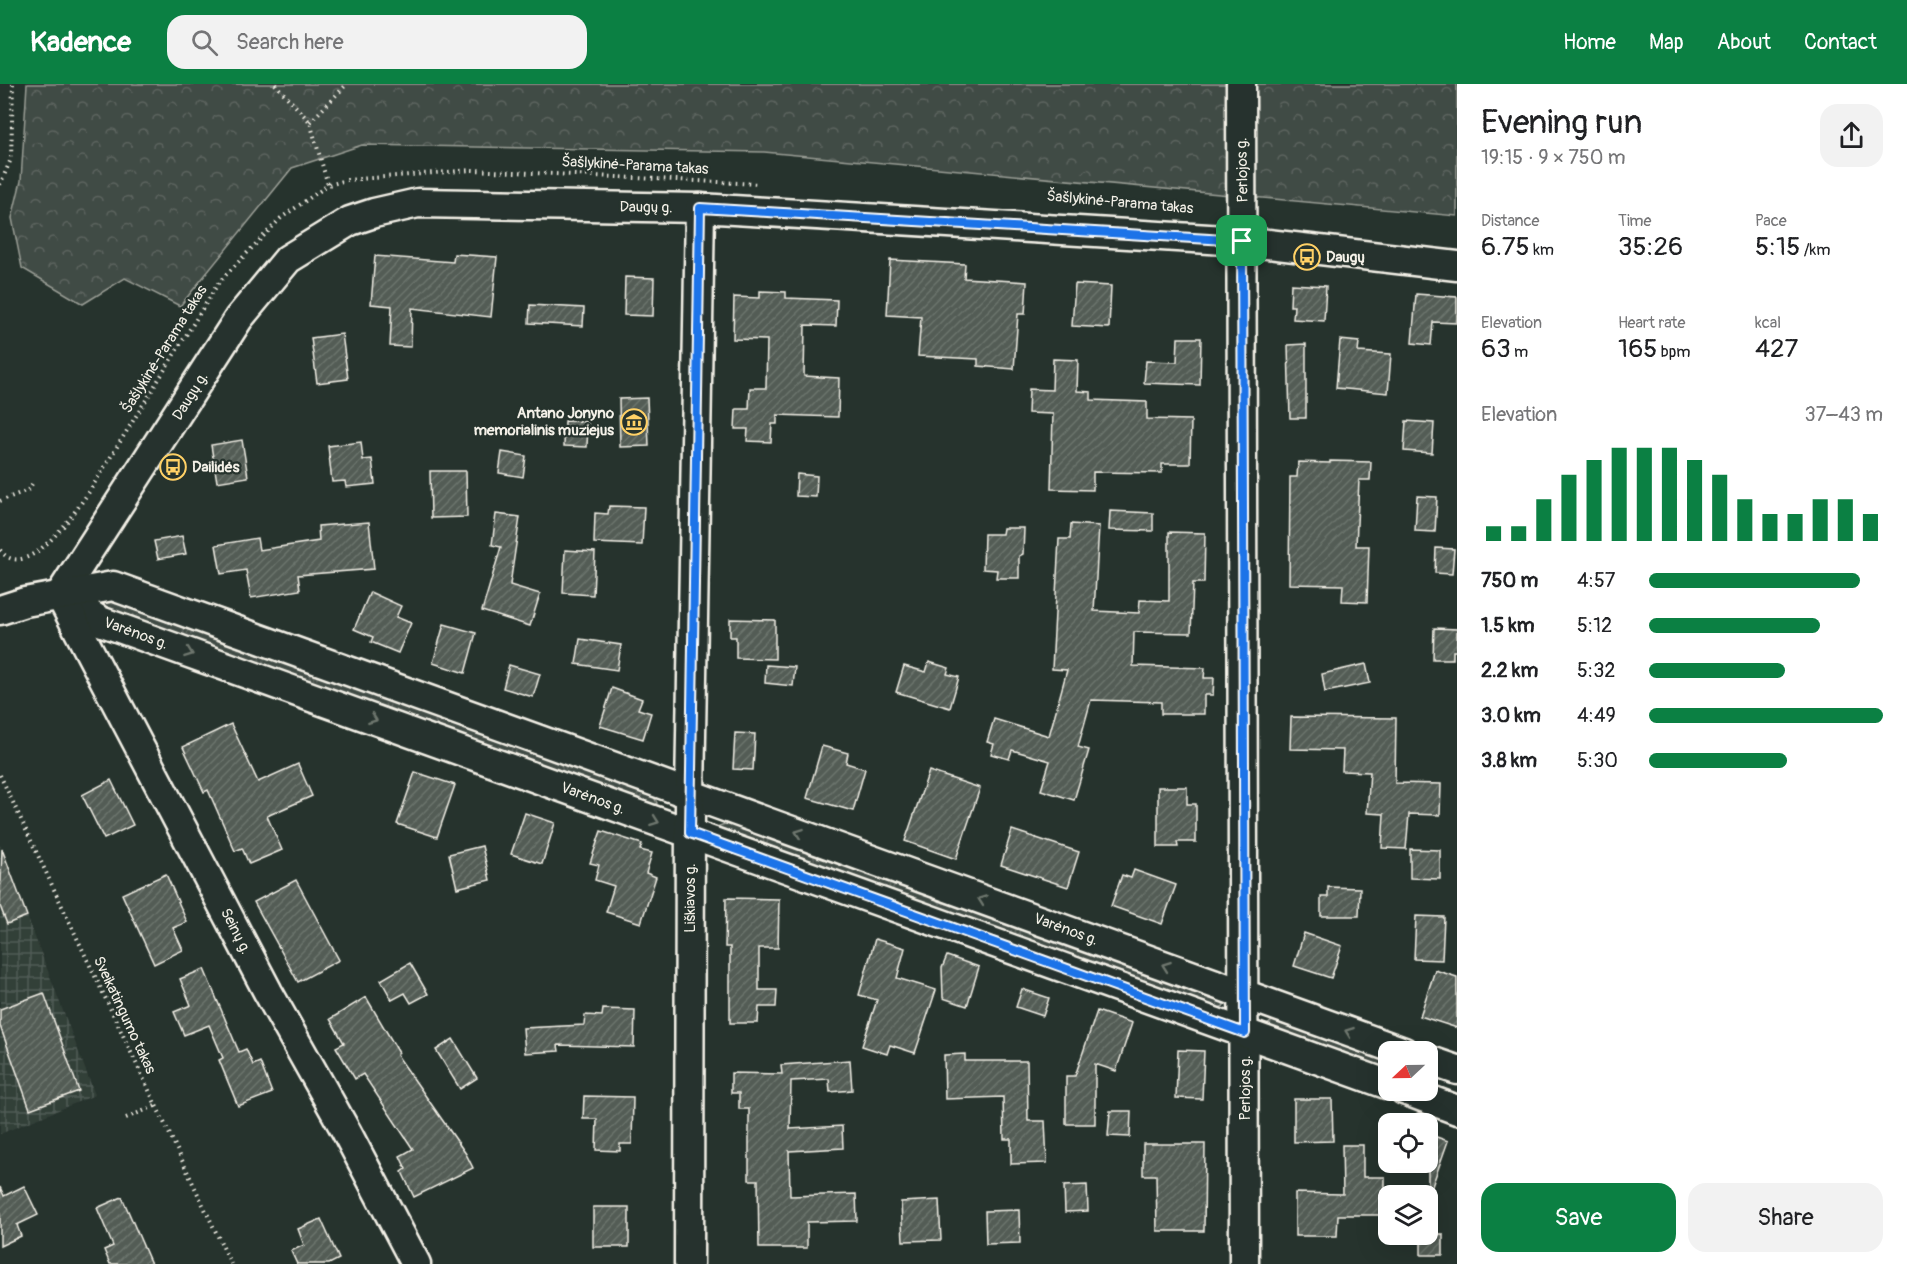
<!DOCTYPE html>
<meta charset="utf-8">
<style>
:root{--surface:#fff;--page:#f2f2f2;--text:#202124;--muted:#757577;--accent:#0b8043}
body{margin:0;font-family:Pangolin,sans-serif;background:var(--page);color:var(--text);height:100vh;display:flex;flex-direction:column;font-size:22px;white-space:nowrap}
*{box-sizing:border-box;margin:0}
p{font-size:20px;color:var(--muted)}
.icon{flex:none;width:33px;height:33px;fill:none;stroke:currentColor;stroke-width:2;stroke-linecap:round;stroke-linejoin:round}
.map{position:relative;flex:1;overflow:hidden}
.sheet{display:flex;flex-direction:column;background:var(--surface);width:450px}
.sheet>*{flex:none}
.needle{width:39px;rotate:248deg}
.buttons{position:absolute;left:1378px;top:957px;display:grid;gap:12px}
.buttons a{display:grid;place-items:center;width:60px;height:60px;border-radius:12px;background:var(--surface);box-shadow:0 6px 24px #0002;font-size:30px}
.pin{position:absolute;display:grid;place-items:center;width:51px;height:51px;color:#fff;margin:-26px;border-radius:12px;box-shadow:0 3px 9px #0006}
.round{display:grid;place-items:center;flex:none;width:63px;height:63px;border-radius:18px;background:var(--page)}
.headline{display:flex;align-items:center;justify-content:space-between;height:102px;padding:0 24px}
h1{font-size:33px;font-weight:600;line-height:45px}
.figures{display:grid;grid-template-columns:repeat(3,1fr);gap:9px;height:102px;padding:6px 24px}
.figures div{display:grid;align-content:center}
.figures b{font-size:26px;font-weight:600}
.figures small{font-size:16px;font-weight:400}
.figures p{font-size:16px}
.chart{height:168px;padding:12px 24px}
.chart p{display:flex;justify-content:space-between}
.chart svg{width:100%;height:108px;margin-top:6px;stroke:var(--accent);stroke-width:6}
.action{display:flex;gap:12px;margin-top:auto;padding:12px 24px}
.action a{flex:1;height:69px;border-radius:18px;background:var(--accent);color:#fff;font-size:24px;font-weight:600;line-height:69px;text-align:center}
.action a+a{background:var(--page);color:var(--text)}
ul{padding:0 24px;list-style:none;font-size:20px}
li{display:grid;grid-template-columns:96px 72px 1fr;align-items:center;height:45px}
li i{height:15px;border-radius:8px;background:var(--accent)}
header{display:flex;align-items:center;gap:36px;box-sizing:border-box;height:84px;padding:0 30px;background:var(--accent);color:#fff}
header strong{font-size:28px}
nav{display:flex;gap:33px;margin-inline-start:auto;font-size:21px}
.search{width:420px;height:54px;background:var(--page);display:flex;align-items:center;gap:15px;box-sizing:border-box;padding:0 21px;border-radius:18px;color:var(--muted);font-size:22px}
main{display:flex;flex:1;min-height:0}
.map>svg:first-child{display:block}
.industrial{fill:url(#industrial-grid)}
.grass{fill:url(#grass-tufts);stroke:#9a9e96;stroke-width:1.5}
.forest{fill:url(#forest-crowns);stroke:#9a9e96;stroke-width:1.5}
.building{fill:url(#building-hatch);stroke:#f4f1e8;stroke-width:1.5}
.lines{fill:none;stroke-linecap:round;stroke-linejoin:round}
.minor-casing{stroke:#f4f1e8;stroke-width:33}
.path{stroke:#f4f1e8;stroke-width:4;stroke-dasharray:1.5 4.5;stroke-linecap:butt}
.minor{stroke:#26332d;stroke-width:28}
.oneway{stroke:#6e766e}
.route-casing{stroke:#fff;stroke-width:12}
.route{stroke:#1a73e8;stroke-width:8}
.labels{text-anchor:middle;stroke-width:4.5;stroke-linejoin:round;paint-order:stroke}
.street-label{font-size:15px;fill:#f4f1e8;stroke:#26332d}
.poi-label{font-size:15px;font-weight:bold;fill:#f4f1e8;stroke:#26332d;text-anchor:start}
</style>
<header>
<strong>Kadence</strong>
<div class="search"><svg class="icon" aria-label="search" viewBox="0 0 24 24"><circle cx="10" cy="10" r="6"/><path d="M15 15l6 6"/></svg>Search here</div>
<nav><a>Home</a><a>Map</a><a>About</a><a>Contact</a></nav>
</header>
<main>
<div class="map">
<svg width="1457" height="1180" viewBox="0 0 1457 1180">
<defs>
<pattern id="industrial-grid" width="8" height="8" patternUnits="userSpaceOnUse" patternTransform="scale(1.5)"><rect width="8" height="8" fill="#333f39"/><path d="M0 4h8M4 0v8" fill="none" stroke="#515b56"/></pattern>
<pattern id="grass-tufts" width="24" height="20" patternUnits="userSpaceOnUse" patternTransform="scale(1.5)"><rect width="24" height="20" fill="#414b45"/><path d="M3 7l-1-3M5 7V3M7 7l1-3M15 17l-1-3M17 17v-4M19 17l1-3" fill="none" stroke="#5d6560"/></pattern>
<pattern id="forest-crowns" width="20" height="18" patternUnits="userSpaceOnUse" patternTransform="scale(1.5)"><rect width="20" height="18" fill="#414b45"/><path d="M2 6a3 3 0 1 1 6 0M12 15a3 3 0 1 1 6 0" fill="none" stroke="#5d6560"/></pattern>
<pattern id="building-hatch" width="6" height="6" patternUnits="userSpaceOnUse" patternTransform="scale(1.5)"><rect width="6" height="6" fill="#525c55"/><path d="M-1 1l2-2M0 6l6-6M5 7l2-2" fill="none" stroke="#6c746d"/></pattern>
</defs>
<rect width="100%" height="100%" fill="#26332d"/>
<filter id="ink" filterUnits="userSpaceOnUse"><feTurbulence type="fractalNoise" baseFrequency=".0167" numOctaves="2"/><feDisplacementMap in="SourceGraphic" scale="12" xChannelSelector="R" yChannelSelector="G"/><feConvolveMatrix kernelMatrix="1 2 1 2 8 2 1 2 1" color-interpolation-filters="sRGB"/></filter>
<g filter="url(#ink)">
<polygon class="industrial" points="0,761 95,1011 0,1050"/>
<g class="grass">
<polygon points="104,514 652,709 657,719 654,723 105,528 99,520"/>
<polygon points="733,737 1221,914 1224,922 1216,925 718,747 719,742"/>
<polygon points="1273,936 1389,972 1389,991 1266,942"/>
</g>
<polygon class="forest" points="27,0 1457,0 1457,132 764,68 362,61 292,84 180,222 125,194 83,220 22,184 12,134 21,97"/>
<g class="building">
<polygon points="454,170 497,173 491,233 412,224 411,263 390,262 392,222 371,220 375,172 453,178"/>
<polygon points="890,176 965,180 964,194 1027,198 1025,230 1018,230 1014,285 978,282 978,275 918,272 921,233 887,231"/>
<polygon points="625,193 654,194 653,232 624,231"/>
<polygon points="1075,200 1111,202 1109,244 1072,242"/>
<polygon points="1291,200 1326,202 1324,237 1293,235 1294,222 1290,222"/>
<polygon points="760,207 786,208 786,214 837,216 836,242 805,241 804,292 839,294 838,333 777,331 777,340 772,340 771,358 747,357 748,345 735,345 736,325 749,325 750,304 766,304 767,256 733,255 734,213 760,214"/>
<polygon points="1416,210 1457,213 1457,239 1433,238 1431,261 1412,259"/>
<polygon points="530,221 584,224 583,242 529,239"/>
<polygon points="342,250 348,295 317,299 311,254"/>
<polygon points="1178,254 1201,254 1200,301 1144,299 1146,277 1177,278"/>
<polygon points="1340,256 1359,258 1358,268 1391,270 1388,309 1336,304"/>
<polygon points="1306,260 1306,334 1290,334 1288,261"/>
<polygon points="1053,275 1078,276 1077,307 1091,308 1091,316 1147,318 1147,335 1191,336 1190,380 1162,380 1162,389 1093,388 1093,406 1051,405 1053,330 1028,329 1029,305 1052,306"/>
<polygon points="647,314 649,362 620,363 619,315"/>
<polygon points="565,337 588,338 587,363 564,362"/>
<polygon points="1406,337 1434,339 1432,369 1404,367"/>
<polygon points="242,356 248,393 217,398 211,361"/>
<polygon points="361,358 363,376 372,375 375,400 346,403 345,397 332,398 328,362"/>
<polygon points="502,368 526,372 523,393 499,389"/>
<polygon points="1330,377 1371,378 1370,396 1359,396 1356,462 1369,462 1367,518 1342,517 1343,501 1289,500 1290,393 1297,393 1298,378 1330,379"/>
<polygon points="430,387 466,387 467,433 431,434"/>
<polygon points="797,390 817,392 816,413 796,412"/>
<polygon points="1417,412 1437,413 1435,448 1415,447"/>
<polygon points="609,422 644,423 642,461 594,459 595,429 608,430"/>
<polygon points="1110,427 1153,429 1153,447 1109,446"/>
<polygon points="496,430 520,433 510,501 540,510 530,542 482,527 501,463 492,461"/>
<polygon points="369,438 374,485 298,491 300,506 251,514 246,486 221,490 216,461 257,454 259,466 319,457 318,442"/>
<polygon points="1071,440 1099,442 1094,527 1139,529 1140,516 1169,517 1169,448 1205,449 1204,499 1193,499 1191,549 1134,548 1133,582 1205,584 1204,594 1214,594 1213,611 1204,611 1204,630 1161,630 1161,618 1091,616 1078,663 1089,666 1074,716 1041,706 1050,677 1012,666 1009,675 991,670 994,660 987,658 994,635 1049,652 1067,586 1052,585 1059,455 1070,455"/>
<polygon points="1003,444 1024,444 1023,470 1019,472 1019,494 996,494 997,486 983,485 984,450 1002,450"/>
<polygon points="182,452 186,470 158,475 154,457"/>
<polygon points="1436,464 1454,465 1452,490 1435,489"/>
<polygon points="565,466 595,468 593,511 563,509"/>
<polygon points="370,508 401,522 396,533 411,539 398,569 371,558 373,553 354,545"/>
<polygon points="730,535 775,536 775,575 736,574 736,553 730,553"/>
<polygon points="444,540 476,549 465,589 433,579"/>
<polygon points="1434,544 1457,545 1457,567 1453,567 1453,575 1433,575"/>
<polygon points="580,555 621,561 617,586 576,580"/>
<polygon points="929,578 949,584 947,590 959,593 950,624 896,608 904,582 926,588"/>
<polygon points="1366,580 1370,599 1325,608 1322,590"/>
<polygon points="509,581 540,590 533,613 503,604"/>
<polygon points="766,581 795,583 793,602 765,599"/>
<polygon points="612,604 642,615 638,625 651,629 643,655 600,642"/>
<polygon points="1291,633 1396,634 1395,699 1441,700 1440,731 1409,730 1406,765 1382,764 1384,730 1367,729 1370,688 1342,687 1343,666 1290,665"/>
<polygon points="231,640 258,698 298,680 312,712 267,732 282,766 249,780 242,764 235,767 208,706 204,708 183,663"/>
<polygon points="735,649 755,650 753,686 733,685"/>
<polygon points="822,662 848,669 846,679 865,685 853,727 807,714"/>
<polygon points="929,687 980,704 956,775 905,757"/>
<polygon points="415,688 455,701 437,753 397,740"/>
<polygon points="111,696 133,741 104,755 82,711"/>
<polygon points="1158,703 1187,703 1187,720 1196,720 1196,758 1177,758 1178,763 1158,763"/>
<polygon points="525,729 555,739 542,780 511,770"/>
<polygon points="1012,746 1079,768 1068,803 1001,781"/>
<polygon points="601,747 642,760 640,766 652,769 646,789 656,793 641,839 606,828 614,802 595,796 599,781 590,779"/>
<polygon points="482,762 490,796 457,804 449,770"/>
<polygon points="2,765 27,832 7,840 0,822"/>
<polygon points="1410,765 1440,766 1440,795 1410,794"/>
<polygon points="1134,786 1176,801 1162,840 1111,822 1122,791 1131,794"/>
<polygon points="166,790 187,838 173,844 183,866 154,880 122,810"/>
<polygon points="296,796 339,876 298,898 254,818"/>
<polygon points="1328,803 1360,804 1359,832 1321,832 1321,813 1328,813"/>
<polygon points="726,814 779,815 778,864 759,864 759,906 777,906 776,923 759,923 758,939 730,939 730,863 725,863"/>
<polygon points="1416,832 1444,833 1442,876 1414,875"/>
<polygon points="1304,849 1342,862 1331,894 1294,882"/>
<polygon points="875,855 905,864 897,894 936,906 915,969 890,961 887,970 862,962 877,916 859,911"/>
<polygon points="947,872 979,883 967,922 943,914 942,884"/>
<polygon points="410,879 428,910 411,919 405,909 392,916 381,896"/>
<polygon points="204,885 239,968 246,965 253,981 260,978 272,1009 238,1022 219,976 223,974 209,941 184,951 174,928 191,921 180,895"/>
<polygon points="1435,886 1457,893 1457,944 1420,932"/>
<polygon points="1022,905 1049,914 1043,932 1016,923"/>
<polygon points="44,909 79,1007 30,1025 0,942 0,925"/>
<polygon points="366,913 399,969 397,971 466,1070 473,1084 414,1113 402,1088 406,1085 400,1072 413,1065 363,990 355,995 336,963 344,959 330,935"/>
<polygon points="603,925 635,926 634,963 558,961 559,967 525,969 523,944 584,941 585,931 602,932"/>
<polygon points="1097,927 1132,939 1116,987 1095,980 1095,1040 1066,1040 1066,992 1075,992"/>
<polygon points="453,955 477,994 460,1005 436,966"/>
<polygon points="1178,966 1204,967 1202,1015 1176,1014"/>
<polygon points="965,970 965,977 1027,977 1028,1037 1045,1037 1047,1079 1011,1080 1011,1055 1004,1055 1003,1013 945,1015 944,971"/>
<polygon points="850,976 852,1006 830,1008 829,995 791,997 790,1045 842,1042 843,1064 789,1067 790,1112 856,1110 857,1137 807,1138 807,1164 759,1164 758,1096 749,1096 749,1025 739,1025 739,1009 731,1009 731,989 782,990 781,981"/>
<polygon points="584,1012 633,1013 632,1060 620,1060 620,1067 596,1066 597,1035 583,1035"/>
<polygon points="1294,1015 1332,1015 1333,1057 1294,1058"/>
<polygon points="1110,1027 1131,1027 1130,1053 1108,1052"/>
<polygon points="1428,1050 1448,1057 1431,1105 1428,1105"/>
<polygon points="1143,1060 1205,1060 1204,1147 1157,1147 1156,1091 1143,1091"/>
<polygon points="1342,1061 1363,1061 1363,1093 1385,1093 1385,1131 1338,1131 1337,1152 1295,1152 1295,1109 1343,1110"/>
<polygon points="1087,1101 1088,1127 1065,1128 1064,1102"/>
<polygon points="24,1102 38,1131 17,1141 21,1152 0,1162 0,1103 4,1112"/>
<polygon points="122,1113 151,1180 110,1180 104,1166 113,1162 97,1124"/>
<polygon points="939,1116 941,1156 903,1157 901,1118"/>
<rect x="593" y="1123" width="36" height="40"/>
<polygon points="1019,1126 1020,1159 986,1160 985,1127"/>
<polygon points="321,1135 339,1175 329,1180 297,1180 291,1167 304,1161 298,1145"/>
<rect x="1421" y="1150" width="22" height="21"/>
</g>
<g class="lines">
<g class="minor-casing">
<g id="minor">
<polyline points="1241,0 1244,1180"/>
<polyline points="60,511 239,234 288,175 350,137 374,129 418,119 700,124 1242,157 1457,182"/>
<polyline points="60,511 100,537 1389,1001"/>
<polyline points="61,513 268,908 346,1047 416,1180"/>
<polyline points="0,526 25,518 113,502 1404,968"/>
<polyline points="1428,976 1457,986"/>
<polyline points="1404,1006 1457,1026"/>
<polyline points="689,1180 690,710 700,124"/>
</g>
</g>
<g class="path">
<polyline points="275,0 310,38 328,101"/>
<polyline points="310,38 347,0"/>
<polyline points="0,101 11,75 13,0"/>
<polyline points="0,417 28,406 32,400"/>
<path d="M0,466C26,501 74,429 89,408L219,198L281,134L328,101L347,96L472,86L759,100"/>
<polyline points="0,691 231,1180"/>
<polyline points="126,1034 155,1022"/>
</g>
<use href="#minor" class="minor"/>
</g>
<defs><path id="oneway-chevron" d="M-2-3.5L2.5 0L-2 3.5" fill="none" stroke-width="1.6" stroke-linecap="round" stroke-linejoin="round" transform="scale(1.5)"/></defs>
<g class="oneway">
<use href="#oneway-chevron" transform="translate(189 569) rotate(20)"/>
<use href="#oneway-chevron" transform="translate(373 635) rotate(20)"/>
<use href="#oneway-chevron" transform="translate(655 737) rotate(20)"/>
<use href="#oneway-chevron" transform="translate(799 749) rotate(-160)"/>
<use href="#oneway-chevron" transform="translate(982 816) rotate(-160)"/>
<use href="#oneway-chevron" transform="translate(1166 882) rotate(-160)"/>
<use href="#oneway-chevron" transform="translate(1349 948) rotate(-160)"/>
</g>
</g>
<g class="lines" filter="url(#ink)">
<g class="route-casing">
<polygon id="route" points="700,124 1242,157 1245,949 690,749"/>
</g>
<use href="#route" class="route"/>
</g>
<defs>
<g id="bus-ring" transform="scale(1.35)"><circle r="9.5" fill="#26332d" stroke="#ffd166" stroke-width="1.5"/><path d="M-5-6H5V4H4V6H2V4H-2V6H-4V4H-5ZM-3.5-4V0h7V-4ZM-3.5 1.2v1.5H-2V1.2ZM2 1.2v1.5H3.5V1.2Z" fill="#ffd166"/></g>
<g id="museum-ring" transform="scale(1.35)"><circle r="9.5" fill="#26332d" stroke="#ffd166" stroke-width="1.5"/><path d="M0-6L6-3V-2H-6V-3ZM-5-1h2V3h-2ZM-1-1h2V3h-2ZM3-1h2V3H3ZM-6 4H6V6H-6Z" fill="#ffd166"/></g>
</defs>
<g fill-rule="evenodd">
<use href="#bus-ring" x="1307" y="173"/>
<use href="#museum-ring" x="634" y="338"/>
<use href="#bus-ring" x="173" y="383"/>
</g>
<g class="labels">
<g class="street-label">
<text transform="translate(635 81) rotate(3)" y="5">Šašlykinė-Parama takas</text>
<text transform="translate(1242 86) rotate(-91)" y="5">Perlojos g.</text>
<text transform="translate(1120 118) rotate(5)" y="5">Šašlykinė-Parama takas</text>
<text transform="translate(646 123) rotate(1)" y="5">Daugų g.</text>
<text transform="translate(164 265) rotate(-58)" y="5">Šašlykinė-Parama takas</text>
<text transform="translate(190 312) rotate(-58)" y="5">Daugų g.</text>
<text transform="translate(136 549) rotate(20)" y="5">Varėnos g.</text>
<text transform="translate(593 714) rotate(20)" y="5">Varėnos g.</text>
<text transform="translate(690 814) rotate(-90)" y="5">Liškiavos g.</text>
<text transform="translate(1066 845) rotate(20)" y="5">Varėnos g.</text>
<text transform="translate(236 847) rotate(63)" y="5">Seinų g.</text>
<text transform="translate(125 931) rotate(65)" y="5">Sveikatingumo takas</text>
<text transform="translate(1245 1004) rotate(-90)" y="5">Perlojos g.</text>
</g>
<g class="poi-label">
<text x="1326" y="178">Daugų</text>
<text x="614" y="334" text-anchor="end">Antano Jonyno<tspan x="614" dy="17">memorialinis muziejus</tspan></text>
<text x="192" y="388">Dailidės</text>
</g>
</g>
</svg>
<div class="buttons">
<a><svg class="needle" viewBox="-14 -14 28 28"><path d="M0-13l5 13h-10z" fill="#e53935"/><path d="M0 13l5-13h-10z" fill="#757577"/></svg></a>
<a><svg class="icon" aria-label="locate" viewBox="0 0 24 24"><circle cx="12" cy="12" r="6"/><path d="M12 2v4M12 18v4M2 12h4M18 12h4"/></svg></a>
<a><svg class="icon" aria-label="layers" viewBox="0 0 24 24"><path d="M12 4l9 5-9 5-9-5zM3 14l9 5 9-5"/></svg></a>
</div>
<div class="pin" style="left:1242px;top:157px;background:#1e9e55"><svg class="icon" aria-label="arrive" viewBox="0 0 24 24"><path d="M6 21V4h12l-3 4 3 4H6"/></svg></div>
</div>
<section class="sheet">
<div class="headline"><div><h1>Evening run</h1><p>19:15 · 9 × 750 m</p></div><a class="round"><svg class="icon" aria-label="share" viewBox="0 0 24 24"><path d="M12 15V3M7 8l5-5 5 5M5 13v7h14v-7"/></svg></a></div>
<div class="figures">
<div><p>Distance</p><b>6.75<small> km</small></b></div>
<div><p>Time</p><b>35:26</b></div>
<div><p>Pace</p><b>5:15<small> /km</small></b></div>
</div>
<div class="figures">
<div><p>Elevation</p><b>63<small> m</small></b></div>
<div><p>Heart rate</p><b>165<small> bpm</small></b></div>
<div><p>kcal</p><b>427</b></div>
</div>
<div class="chart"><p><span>Elevation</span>37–43 m</p>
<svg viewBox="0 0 160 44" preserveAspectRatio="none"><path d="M5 44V38M15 44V38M25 44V27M35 44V17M45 44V11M55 44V6M65 44V6M75 44V6M85 44V11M95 44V17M105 44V27M115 44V33M125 44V33M135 44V27M145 44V27M155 44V33"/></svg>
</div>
<ul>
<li><b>750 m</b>4:57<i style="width:90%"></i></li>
<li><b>1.5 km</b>5:12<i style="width:73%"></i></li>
<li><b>2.2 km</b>5:32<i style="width:58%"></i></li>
<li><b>3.0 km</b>4:49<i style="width:100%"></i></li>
<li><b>3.8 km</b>5:30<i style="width:59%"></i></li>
</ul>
<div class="action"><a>Save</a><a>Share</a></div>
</section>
</main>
